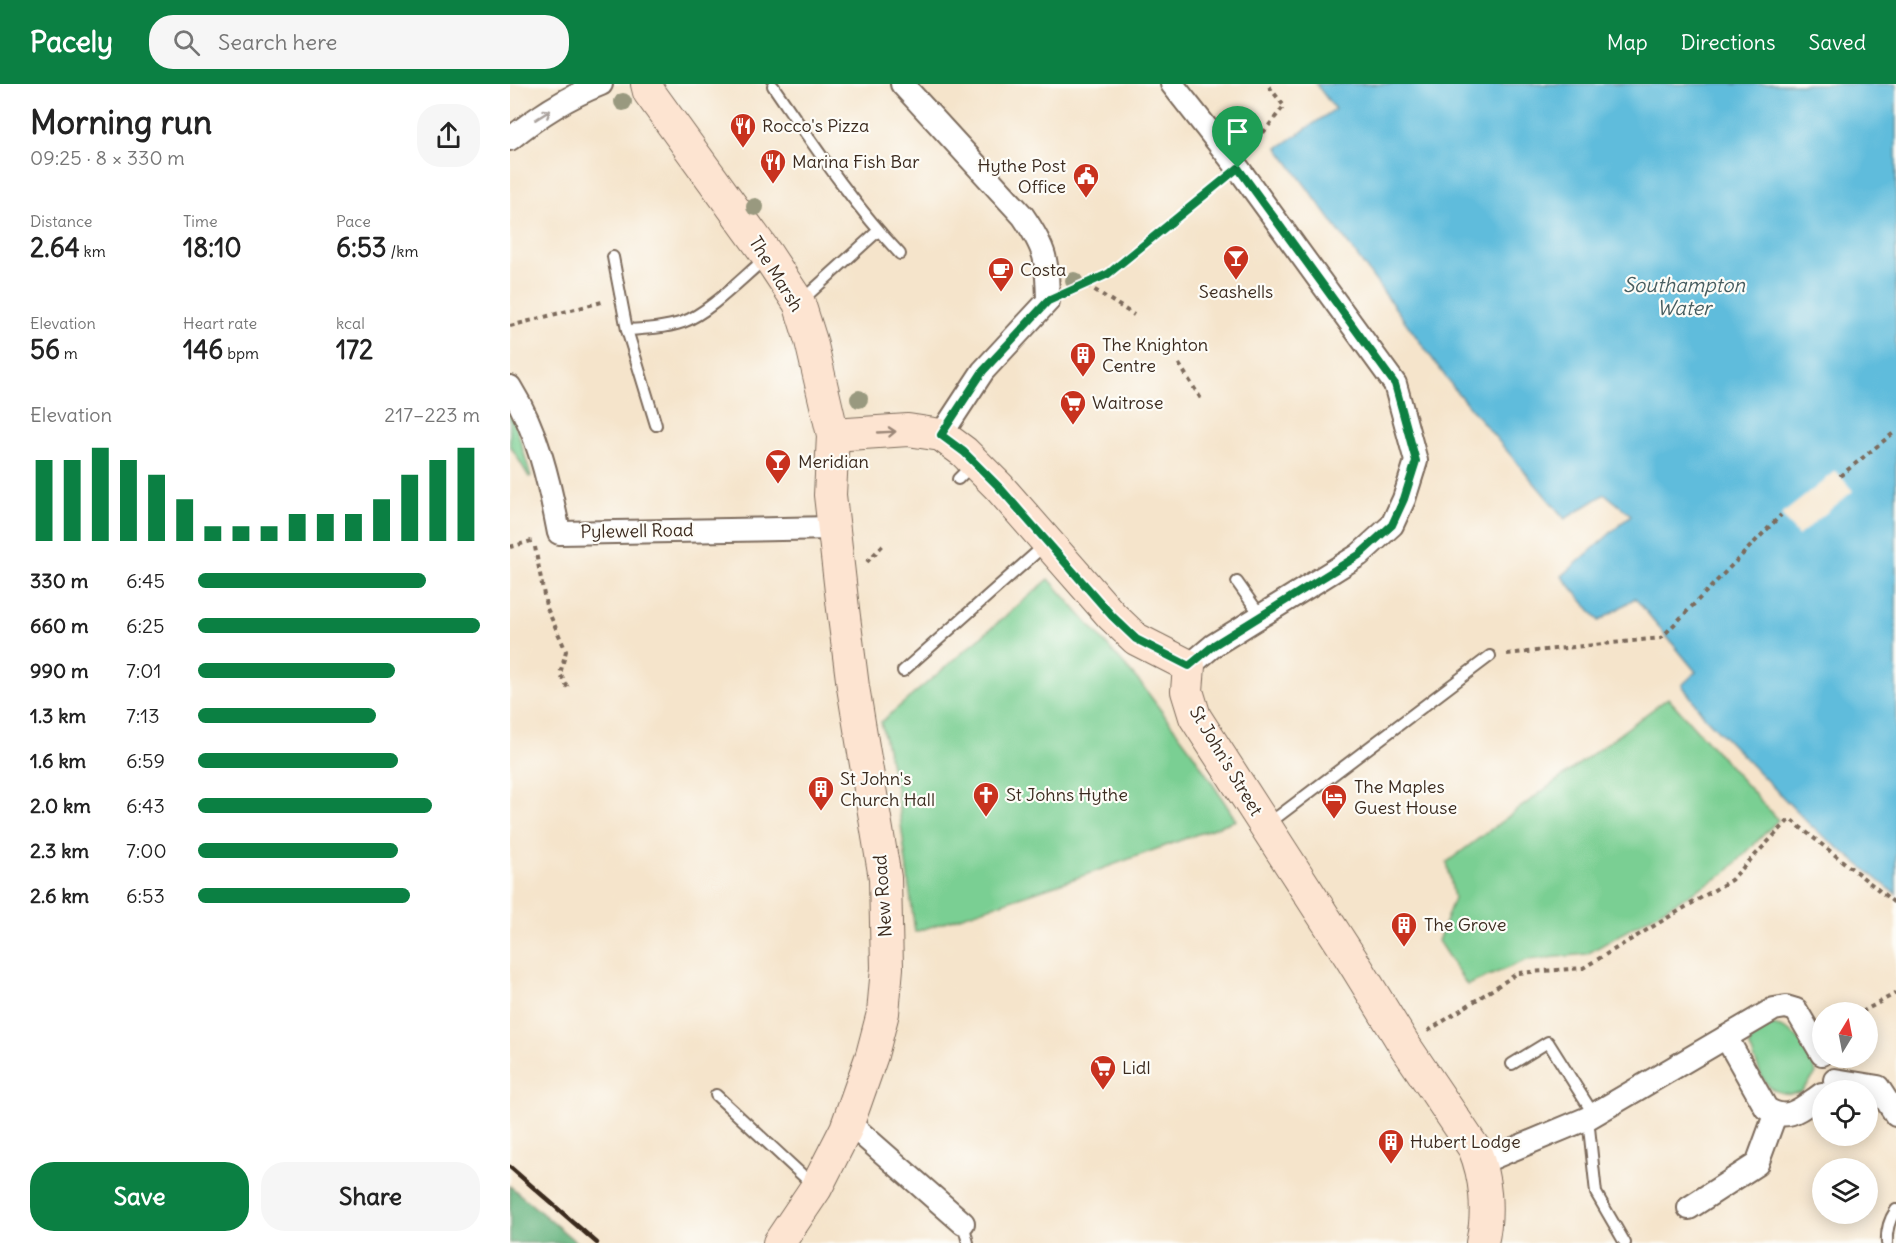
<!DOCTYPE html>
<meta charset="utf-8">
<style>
:root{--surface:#fff;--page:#f6f6f6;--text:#222;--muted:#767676;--accent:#0b8043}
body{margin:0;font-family:Delius,sans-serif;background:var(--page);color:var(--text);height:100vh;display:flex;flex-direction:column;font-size:22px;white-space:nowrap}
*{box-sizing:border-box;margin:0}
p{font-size:20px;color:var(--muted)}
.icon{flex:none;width:33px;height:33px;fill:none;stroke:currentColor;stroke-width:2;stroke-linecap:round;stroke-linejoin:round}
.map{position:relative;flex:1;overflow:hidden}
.panel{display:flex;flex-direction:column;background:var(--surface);width:510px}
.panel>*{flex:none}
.needle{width:39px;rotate:10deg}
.controls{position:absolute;left:1302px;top:918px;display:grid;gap:12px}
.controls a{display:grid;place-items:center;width:66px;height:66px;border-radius:50%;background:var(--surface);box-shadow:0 3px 15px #0003;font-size:30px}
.pin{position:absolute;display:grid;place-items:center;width:51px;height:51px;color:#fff;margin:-62px -26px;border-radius:50% 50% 50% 0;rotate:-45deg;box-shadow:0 0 6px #0007}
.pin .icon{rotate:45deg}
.round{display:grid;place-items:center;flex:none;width:63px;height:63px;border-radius:24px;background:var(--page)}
.overview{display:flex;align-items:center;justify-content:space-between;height:102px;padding:0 30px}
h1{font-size:33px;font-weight:700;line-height:45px}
.metrics{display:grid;grid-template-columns:repeat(3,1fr);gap:9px;height:102px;padding:6px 30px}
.metrics div{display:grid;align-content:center}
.metrics b{font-size:26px;font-weight:700}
.metrics small{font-size:16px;font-weight:400}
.metrics p{font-size:16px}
.chart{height:168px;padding:12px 30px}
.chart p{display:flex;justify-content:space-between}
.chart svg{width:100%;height:108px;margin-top:6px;stroke:var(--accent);stroke-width:6}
.primary-button{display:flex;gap:12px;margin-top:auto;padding:12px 30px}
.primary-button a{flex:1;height:69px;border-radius:24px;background:var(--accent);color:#fff;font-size:24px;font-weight:700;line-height:69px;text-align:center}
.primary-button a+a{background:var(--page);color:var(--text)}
ul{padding:0 30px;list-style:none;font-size:20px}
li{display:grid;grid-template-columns:96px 72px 1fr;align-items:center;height:45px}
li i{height:15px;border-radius:8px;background:var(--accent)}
header{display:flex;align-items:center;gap:36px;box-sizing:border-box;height:84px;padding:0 30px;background:var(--accent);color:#fff}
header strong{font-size:28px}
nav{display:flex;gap:33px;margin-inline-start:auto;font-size:21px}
.search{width:420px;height:54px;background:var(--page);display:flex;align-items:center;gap:15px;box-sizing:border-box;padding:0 21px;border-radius:24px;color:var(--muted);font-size:22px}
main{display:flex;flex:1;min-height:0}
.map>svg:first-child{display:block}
.green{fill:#7acf93;stroke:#5a7c58;stroke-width:1.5}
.forest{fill:#63b27d;stroke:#4f6e4e;stroke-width:1.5}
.water{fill:#5ebcdc;stroke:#4c737d;stroke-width:1.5}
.pier{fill:#f5e4cb}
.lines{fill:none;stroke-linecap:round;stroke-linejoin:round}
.lane-casing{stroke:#7c6b5b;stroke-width:14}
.street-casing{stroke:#7c6b5b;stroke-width:26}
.secondary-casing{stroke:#7c6b5b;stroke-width:34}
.path{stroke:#7c6b5b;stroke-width:4;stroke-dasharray:4.5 4.5;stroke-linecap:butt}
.lane{stroke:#fff;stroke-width:10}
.street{stroke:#fff;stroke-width:22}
.secondary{stroke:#fde4d1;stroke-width:32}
.rail{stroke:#3b2a1e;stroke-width:4.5}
.tree{fill:#99997f}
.oneway{stroke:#a79f9a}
.oneway2{stroke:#9c8778}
.route-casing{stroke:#fff;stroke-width:12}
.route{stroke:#0b8043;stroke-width:8}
.labels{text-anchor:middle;stroke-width:4.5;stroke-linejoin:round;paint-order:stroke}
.poi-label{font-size:18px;fill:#3b2a1e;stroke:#fdfcf7;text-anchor:start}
.street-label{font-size:18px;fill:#3b2a1e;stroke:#fdfcf7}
.water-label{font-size:20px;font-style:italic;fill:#475d60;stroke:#fdfcf7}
</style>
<header>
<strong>Pacely</strong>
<div class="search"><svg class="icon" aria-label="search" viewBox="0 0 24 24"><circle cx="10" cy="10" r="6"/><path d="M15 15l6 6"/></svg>Search here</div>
<nav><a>Map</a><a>Directions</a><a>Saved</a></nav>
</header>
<main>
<section class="panel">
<div class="overview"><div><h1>Morning run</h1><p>09:25 · 8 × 330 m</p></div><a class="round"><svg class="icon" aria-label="share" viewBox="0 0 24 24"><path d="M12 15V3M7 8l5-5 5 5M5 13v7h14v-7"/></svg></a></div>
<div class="metrics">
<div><p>Distance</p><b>2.64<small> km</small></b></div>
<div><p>Time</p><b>18:10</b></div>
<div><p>Pace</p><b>6:53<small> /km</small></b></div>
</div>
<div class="metrics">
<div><p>Elevation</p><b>56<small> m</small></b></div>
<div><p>Heart rate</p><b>146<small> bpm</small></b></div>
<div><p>kcal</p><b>172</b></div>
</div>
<div class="chart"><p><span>Elevation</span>217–223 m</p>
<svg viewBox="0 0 160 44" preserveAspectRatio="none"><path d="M5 44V11M15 44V11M25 44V6M35 44V11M45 44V17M55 44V27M65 44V38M75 44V38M85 44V38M95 44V33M105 44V33M115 44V33M125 44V27M135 44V17M145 44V11M155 44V6"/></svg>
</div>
<ul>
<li><b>330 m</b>6:45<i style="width:81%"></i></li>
<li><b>660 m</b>6:25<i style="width:100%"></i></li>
<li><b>990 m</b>7:01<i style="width:70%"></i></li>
<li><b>1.3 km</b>7:13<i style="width:63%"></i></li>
<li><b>1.6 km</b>6:59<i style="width:71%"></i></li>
<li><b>2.0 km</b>6:43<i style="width:83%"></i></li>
<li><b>2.3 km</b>7:00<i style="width:71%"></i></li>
<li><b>2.6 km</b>6:53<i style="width:75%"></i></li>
</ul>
<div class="primary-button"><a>Save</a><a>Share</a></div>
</section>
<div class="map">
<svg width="1386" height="1159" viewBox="0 0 1386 1159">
<rect width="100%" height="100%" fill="#fdfcf7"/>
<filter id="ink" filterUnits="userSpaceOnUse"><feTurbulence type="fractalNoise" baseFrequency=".0167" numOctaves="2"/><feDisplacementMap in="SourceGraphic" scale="12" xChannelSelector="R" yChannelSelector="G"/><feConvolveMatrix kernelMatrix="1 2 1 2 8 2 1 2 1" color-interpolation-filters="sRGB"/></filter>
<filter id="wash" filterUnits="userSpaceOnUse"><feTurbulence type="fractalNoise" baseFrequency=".008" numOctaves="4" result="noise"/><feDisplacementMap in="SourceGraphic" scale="24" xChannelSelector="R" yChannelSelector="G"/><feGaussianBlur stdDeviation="1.35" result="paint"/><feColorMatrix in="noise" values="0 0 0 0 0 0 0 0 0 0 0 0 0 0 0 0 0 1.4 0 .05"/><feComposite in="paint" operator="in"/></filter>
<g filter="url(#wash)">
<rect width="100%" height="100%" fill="#f5e4cb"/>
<g class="green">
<polygon points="0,323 21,392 19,393 0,361"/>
<polygon points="539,495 632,601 682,668 726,736 575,791 405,848 387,709 371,638"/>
<polygon points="1158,614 1268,736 1216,789 1077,870 1017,876 957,901 928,857 944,814 937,778"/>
<path d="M1258,941C1283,941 1302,966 1306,990L1291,1008C1253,1016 1252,990 1239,961L1247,947Z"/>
</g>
<polygon class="forest" points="0,1102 67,1159 0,1159"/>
<polygon class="water" points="806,0 1386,0 1386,810 1300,741 1195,633 1172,601 1186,588 1125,514 1089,537 1052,492 1121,431 1095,410 1055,435 946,307 768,64 825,25"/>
<polygon class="pier" points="1326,387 1343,407 1288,452 1271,431"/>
</g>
<g filter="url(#ink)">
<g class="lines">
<g class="lane-casing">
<g id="lane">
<path d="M263,2C303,60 341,118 390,170"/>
<polyline points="103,173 117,246 146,341"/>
<polyline points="291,217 368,147"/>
<path d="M117,246C136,245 155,244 173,238C199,229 234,192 256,174"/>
<polyline points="448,395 462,381"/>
<polyline points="727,498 751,532"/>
<polyline points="393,587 536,460"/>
<polyline points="758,740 980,572"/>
<polyline points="1002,980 1038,958 1084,1031"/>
<polyline points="206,1011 303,1101"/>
<polyline points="1078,1034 1086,1109 1115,1159"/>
<polyline points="453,1139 458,1159"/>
<path d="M1377,1159C1376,1146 1379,1136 1386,1126"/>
</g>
</g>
<g class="street-casing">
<g id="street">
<path d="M392,0L513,132C537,167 537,176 538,217L473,287L431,351"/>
<polyline points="662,0 728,84 885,300 906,377 894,415 882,441 849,471 704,561 679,582"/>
<path d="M0,55C28,32 58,13 91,0"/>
<path d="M0,303C28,348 39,397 49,449L324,444"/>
<path d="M1216,953L1256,1024C1278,1040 1293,1023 1312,1010"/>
<polyline points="1325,996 1368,1003 1386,1031"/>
<polyline points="339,1039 453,1139"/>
<polyline points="970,1079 1078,1034 1264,925 1276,923 1286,926 1312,970"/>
<polyline points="1179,1124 1247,1080 1265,1031"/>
</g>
</g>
<g class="secondary-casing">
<g id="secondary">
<polyline points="137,0 139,8 258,172 289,219 301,257 323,351 320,411 333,525 343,603 375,794 377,884 373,929 362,971 336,1045 306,1104 269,1159"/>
<path d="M323,351L398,346L431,351L454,368L489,403L602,532L626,555L679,582L677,607L685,633L842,876L895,962L964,1064C976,1093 979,1128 972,1159"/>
</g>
</g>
<g class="path">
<polyline points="742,63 774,22 757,0"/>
<polyline points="577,201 624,231"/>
<polyline points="564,206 598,190 709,100"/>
<polyline points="0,242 92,218"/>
<polyline points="669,280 693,318"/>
<polyline points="1330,392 1386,347"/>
<polyline points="0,463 25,456"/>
<polyline points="25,463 36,522 56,567 50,590 58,604"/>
<polyline points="357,478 373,461"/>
<polyline points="997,570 1151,554 1271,431"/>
<polyline points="1352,928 1386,909"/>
<polyline points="918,947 1008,889 1073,884 1221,796 1280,735 1386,820"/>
</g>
<use href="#lane" class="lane"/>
<use href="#street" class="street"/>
<use href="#secondary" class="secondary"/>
<polyline class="rail" points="0,1083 87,1159"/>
</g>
<g class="tree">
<circle cx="113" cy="18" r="9"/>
<circle cx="245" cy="123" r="9"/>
<circle cx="564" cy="197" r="9"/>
<circle cx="349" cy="315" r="9"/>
</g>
<defs><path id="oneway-shaft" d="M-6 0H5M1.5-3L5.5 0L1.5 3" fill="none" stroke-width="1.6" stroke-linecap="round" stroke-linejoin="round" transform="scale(1.5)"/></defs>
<use class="oneway" href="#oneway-shaft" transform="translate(33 31) rotate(-32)"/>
<use class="oneway2" href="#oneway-shaft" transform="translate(377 348) rotate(-3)"/>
</g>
<g class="lines" filter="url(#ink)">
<g class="route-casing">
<polygon id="route" points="728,84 885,300 906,377 894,415 882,441 849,471 704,561 679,582 626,555 602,532 489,403 454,368 431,351 473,287 538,217 598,190"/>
</g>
<use href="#route" class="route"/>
</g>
<defs>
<g id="restaurant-pin" transform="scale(1.35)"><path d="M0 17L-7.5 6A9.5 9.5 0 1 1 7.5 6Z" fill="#c8321e" stroke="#fdfcf7"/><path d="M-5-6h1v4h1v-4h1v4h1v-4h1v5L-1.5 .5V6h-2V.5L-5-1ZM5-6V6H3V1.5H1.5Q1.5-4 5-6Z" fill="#fff"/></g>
<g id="civic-pin" transform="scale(1.35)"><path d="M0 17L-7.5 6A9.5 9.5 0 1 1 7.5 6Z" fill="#c8321e" stroke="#fdfcf7"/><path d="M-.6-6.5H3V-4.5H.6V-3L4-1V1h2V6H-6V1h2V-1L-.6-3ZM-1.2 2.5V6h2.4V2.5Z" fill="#fff"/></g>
<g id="bar-pin" transform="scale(1.35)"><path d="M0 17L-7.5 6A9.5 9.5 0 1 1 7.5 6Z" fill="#c8321e" stroke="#fdfcf7"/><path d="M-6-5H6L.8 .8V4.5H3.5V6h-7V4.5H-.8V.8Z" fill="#fff"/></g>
<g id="cafe-pin" transform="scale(1.35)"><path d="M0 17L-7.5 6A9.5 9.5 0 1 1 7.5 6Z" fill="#c8321e" stroke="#fdfcf7"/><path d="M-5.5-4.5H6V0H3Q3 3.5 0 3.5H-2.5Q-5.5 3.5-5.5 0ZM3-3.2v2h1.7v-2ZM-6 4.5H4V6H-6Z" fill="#fff"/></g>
<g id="building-pin" transform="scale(1.35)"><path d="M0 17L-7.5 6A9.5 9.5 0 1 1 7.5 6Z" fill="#c8321e" stroke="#fdfcf7"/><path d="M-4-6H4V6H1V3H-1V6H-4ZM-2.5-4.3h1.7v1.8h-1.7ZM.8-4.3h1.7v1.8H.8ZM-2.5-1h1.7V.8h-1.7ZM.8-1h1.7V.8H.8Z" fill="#fff"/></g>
<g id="supermarket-pin" transform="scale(1.35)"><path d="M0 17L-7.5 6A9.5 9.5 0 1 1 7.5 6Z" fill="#c8321e" stroke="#fdfcf7"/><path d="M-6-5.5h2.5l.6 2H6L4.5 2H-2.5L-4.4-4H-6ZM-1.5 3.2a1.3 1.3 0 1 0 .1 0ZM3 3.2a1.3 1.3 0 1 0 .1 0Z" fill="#fff"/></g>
<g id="church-pin" transform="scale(1.35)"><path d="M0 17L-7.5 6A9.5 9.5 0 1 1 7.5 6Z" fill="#c8321e" stroke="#fdfcf7"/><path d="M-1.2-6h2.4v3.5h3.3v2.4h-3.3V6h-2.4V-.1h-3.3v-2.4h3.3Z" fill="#fff"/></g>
<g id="hotel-pin" transform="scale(1.35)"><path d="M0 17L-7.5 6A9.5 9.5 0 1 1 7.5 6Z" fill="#c8321e" stroke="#fdfcf7"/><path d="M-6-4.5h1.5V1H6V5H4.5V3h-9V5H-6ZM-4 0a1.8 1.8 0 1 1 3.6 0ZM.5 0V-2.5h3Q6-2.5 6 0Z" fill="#fff"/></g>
</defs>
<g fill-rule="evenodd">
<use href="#restaurant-pin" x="233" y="42"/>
<use href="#restaurant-pin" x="263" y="78"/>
<use href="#civic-pin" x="576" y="92"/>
<use href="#bar-pin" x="726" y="174"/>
<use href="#cafe-pin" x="491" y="186"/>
<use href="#building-pin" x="573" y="271"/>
<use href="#supermarket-pin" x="563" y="319"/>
<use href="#bar-pin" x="268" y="378"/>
<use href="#building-pin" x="311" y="705"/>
<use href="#church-pin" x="476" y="711"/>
<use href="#hotel-pin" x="824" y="713"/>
<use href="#building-pin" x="894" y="841"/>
<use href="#supermarket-pin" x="593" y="984"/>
<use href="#building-pin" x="881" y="1058"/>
</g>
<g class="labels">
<g class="poi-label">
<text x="252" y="48">Rocco's Pizza</text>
<text x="282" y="84">Marina Fish Bar</text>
<text x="556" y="88" text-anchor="end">Hythe Post<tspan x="556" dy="21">Office</tspan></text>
<text x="510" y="192">Costa</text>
<text x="726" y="214" text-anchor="middle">Seashells</text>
<text x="592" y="267">The Knighton<tspan x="592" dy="21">Centre</tspan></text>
<text x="582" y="325">Waitrose</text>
<text x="288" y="384">Meridian</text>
<text x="330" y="701">St John's<tspan x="330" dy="21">Church Hall</tspan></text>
<text x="844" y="709">The Maples<tspan x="844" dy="21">Guest House</tspan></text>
<text x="496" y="717">St Johns Hythe</text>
<text x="914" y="847">The Grove</text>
<text x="612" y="990">Lidl</text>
<text x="900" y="1064">Hubert Lodge</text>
</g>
<g class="street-label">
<text transform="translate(266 190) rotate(58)" y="6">The Marsh</text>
<text transform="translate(127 447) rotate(-1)" y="6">Pylewell Road</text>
<text transform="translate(716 677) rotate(59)" y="6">St John's Street</text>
<text transform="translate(373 812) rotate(-94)" y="6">New Road</text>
</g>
<g class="water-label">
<text x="1174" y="208">Southampton<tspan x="1174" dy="23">Water</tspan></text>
</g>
</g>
</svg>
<div class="controls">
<a><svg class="needle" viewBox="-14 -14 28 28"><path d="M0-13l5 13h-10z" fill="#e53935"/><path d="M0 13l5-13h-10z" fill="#767676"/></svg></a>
<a><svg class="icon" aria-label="locate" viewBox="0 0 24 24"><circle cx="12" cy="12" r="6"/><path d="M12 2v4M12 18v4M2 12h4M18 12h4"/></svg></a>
<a><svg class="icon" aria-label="layers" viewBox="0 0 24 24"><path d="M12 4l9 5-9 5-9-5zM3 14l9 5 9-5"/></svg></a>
</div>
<div class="pin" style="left:728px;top:84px;background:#1e9e55"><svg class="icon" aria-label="arrive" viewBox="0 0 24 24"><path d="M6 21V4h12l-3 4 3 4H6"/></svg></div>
</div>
</main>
